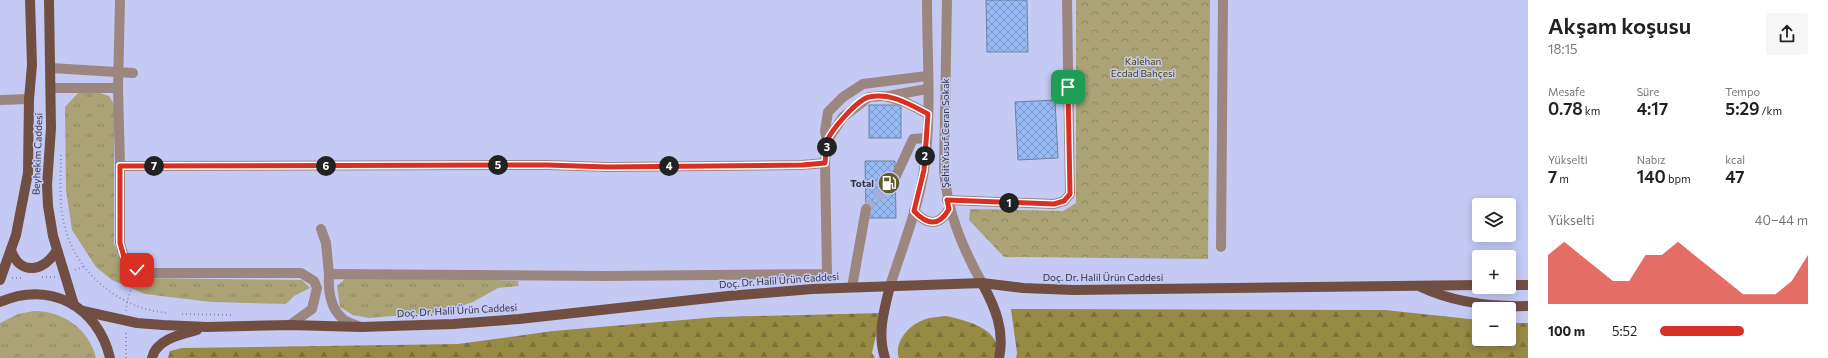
<!DOCTYPE html>
<html lang="tr">
<meta charset="utf-8">
<style>
:root{--surface:#fff;--page:#f6f6f6;--text:#222;--muted:#767676;--accent:#d93025}
body{margin:0;font-family:Commissioner,sans-serif;background:var(--page);color:var(--text);height:100vh;display:flex;flex-direction:column;font-size:15px;white-space:nowrap}
*{box-sizing:border-box;margin:0}
p{font-size:13px;color:var(--muted)}
.icon{flex:none;width:22px;height:22px;fill:none;stroke:currentColor;stroke-width:2;stroke-linecap:round;stroke-linejoin:round}
.map{position:relative;flex:1;overflow:hidden}
.drawer{display:flex;flex-direction:column;background:var(--surface);width:300px}
.drawer>*{flex:none}
.tools{position:absolute;left:1472px;top:198px;display:grid;gap:8px}
.tools a{display:grid;place-items:center;width:44px;height:44px;border-radius:4px;background:var(--surface);box-shadow:0 2px 10px #0003;font-size:20px}
.pin{position:absolute;display:grid;place-items:center;width:34px;height:34px;color:#fff;margin:-17px;border-radius:8px;box-shadow:0 2px 6px #0006}
.km{position:absolute;width:20px;height:20px;margin:-10px;border-radius:50%;background:#222;color:#fff;font-size:11px;line-height:20px;text-align:center}
.round{display:grid;place-items:center;flex:none;width:42px;height:42px;border-radius:4px;background:var(--page)}
.summary{display:flex;align-items:center;justify-content:space-between;height:68px;padding:0 20px}
h1{font-size:22px;font-weight:600;line-height:30px}
.stats{display:grid;grid-template-columns:repeat(3,1fr);gap:6px;height:68px;padding:4px 20px}
.stats div{display:grid;align-content:center}
.stats b{font-size:17px;font-weight:600}
.stats small{font-size:11px;font-weight:400}
.stats p{font-size:11px}
.chart{height:112px;padding:8px 20px}
.chart p{display:flex;justify-content:space-between}
.chart svg{width:100%;height:72px;margin-top:4px;fill:var(--accent);opacity:.7}
ul{padding:0 20px;list-style:none;font-size:13px}
li{display:grid;grid-template-columns:64px 48px 1fr;align-items:center;height:30px}
li i{height:10px;border-radius:5px;background:var(--accent)}
main{display:flex;flex:1;min-height:0}
.map>svg:first-child{display:block}
.grass{fill:url(#grass-tufts)}
.forest{fill:url(#forest-firs)}
.park{fill:url(#park-crowns)}
.building{fill:url(#building-cross-hatch);stroke:#6b82a6}
.lines{fill:none;stroke-linecap:round;stroke-linejoin:round}
.minor-tunnel{stroke:#a8acd2;stroke-width:10;stroke-dasharray:10 5;stroke-linecap:butt}
.path{stroke:#8c90b0;stroke-width:2;stroke-dasharray:1 3;stroke-linecap:butt}
.minor{stroke:#9c8780;stroke-width:10}
.major{stroke:#714e42;stroke-width:10}
.route-casing{stroke:#fff;stroke-width:8}
.route{stroke:#d93025;stroke-width:5}
.labels{text-anchor:middle;stroke-width:3;stroke-linejoin:round;paint-order:stroke}
.park-label{font-size:10px;fill:#4c430a;stroke:#c5caf5}
.street-label{font-size:10px;fill:#333546;stroke:#c5caf5}
.poi-label{font-size:10px;font-weight:bold;fill:#333546;stroke:#c5caf5;text-anchor:end}
</style>
<main>
<div class="map">
<svg width="1528" height="358" viewBox="0 0 1528 358">
<defs>
<pattern id="grass-tufts" width="24" height="20" patternUnits="userSpaceOnUse"><rect width="24" height="20" fill="#aba375"/><path d="M3 7l-1-3M5 7V3M7 7l1-3M15 17l-1-3M17 17v-4M19 17l1-3" fill="none" stroke="#8c8662"/></pattern>
<pattern id="forest-firs" width="22" height="20" patternUnits="userSpaceOnUse"><rect width="22" height="20" fill="#968a45"/><path d="M5 1l3.5 6h-7zM16 11l3.5 6h-7z" fill="#7b723b"/></pattern>
<pattern id="park-crowns" width="20" height="18" patternUnits="userSpaceOnUse"><rect width="20" height="18" fill="#aba375"/><path d="M2 6a3 3 0 1 1 6 0M12 15a3 3 0 1 1 6 0" fill="none" stroke="#8c8662"/></pattern>
<pattern id="building-cross-hatch" width="8" height="8" patternUnits="userSpaceOnUse"><rect width="8" height="8" fill="#96baf3"/><path d="M0 0l8 8M0 8l8-8" fill="none" stroke="#7b98c7"/></pattern>
</defs>
<rect width="100%" height="100%" fill="#c5caf5"/>
<g class="grass">
<polygon points="79,92 97,92 109,96 114,104 114,244 129,272 140,278 302,280 310,288 294,296 286,304 211,302 145,294 112,280 96,267 72,230 66,190 65,107"/>
<polygon points="345,279 473,279 518,281 519,286 498,288 473,302 442,312 369,318 353,315 340,307 337,286"/>
<path d="M34,311C63,311 89,329 96,358H0V323L18,314Z"/>
</g>
<g class="forest">
<polygon points="1011,309 1385,310 1479,320 1479,339 1509,339 1509,323 1528,323 1528,358 1016,358 1017,353"/>
<polygon points="881,313 872,353 875,358 168,358 170,351 182,348 458,344 553,331 718,317"/>
<path d="M946,316C965,320 1005,329 996,358H899C894,343 907,327 921,321C928,317 938,317 946,316Z"/>
</g>
<polygon class="park" points="1076,0 1210,0 1208,259 1004,257 969,220 970,209 1063,211 1076,203"/>
<g class="building">
<polygon points="986,0 1027,0 1028,52 987,52"/>
<polygon points="1055,100 1058,158 1018,160 1015,102"/>
<rect x="869" y="105" width="32" height="33"/>
<polygon points="865,161 895,161 896,218 866,218"/>
</g>
<g class="lines">
<polyline class="minor-tunnel" points="866,209 895,178"/>
<g class="path">
<path d="M61,155C61,176 59,199 63,219C72,270 118,309 168,313"/>
<polyline points="75,270 85,266"/>
<polyline points="42,277 56,277"/>
<polyline points="12,278 22,278"/>
<polyline points="126,311 127,303 134,278"/>
<polyline points="182,314 234,315"/>
<polyline points="126,358 126,331"/>
</g>
<g class="minor">
<polyline points="120,0 118,88 120,166 120,243 124,257 135,269 147,273 301,273 314,281 317,288 312,309 290,325"/>
<path d="M947,0L944,170C947,211 962,247 982,283"/>
<polyline points="51,68 133,73"/>
<polyline points="51,88 118,88"/>
<polyline points="888,96 927,89"/>
<polyline points="0,100 29,99"/>
<polyline points="827,141 825,131 828,112 843,97 863,84 927,76"/>
<polyline points="120,166 547,165 607,167 802,165 825,163"/>
<polyline points="895,178 913,139 926,138"/>
<polyline points="947,200 1054,204 1064,201 1070,194 1067,0"/>
<path d="M914,211C927,225 939,227 949,209"/>
<polyline points="321,229 326,243 329,274"/>
<polyline points="1221,247 1223,0"/>
<path d="M890,286C902,248 918,209 924,170C932,114 927,56 927,0"/>
<polyline points="852,287 866,209"/>
<path d="M361,327C355,324 347,323 343,319C330,308 328,290 329,274L606,276L827,274L825,163L827,141L843,117L869,97L884,96L905,102L928,114"/>
</g>
<g class="major">
<polyline points="49,0 51,128 47,185 48,206 53,236 74,305"/>
<path d="M11,250C20,277 45,271 57,250"/>
<polyline points="0,280 16,235 28,173 29,99 32,65 30,0"/>
<path d="M982,283C995,307 1005,330 999,358"/>
<polyline points="1509,285 1528,285"/>
<path d="M1421,287C1455,303 1491,307 1528,306"/>
<path d="M0,302C49,280 98,306 110,358"/>
<polyline points="83,311 137,323 163,325 207,327 290,325 361,327 453,324 519,319 728,296 812,289 982,283 1023,288 1073,290 1479,285"/>
<path d="M152,358C156,339 182,334 197,330"/>
<path d="M885,358C877,334 884,310 890,286"/>
</g>
</g>
<g class="lines">
<g class="route-casing">
<path id="route" d="M137,270L124,257L120,243V166L547,165L607,167L802,165L825,163C826,156 825,147 827,141C832,129 857,100 869,97C890,92 911,105 928,114L924,170L914,211C927,225 939,227 949,209L947,200L1054,204L1064,201L1070,194L1068,87"/>
</g>
<use href="#route" class="route"/>
</g>
<defs>
<g id="fuel-disc" transform="scale(1.15)"><circle r="9.5" fill="#645c28" stroke="#c5caf5"/><path d="M-5.5-6h7V0h2V4h1.3V-2.5L3-4.5l.8-.8L6-3V5H2.5V1h-1V6h-7ZM-4.2-4.7v3.2H.2V-4.7Z" fill="#fff"/></g>
</defs>
<g fill-rule="evenodd">
<use href="#fuel-disc" x="889" y="183"/>
</g>
<g class="labels">
<g class="park-label">
<text x="1143" y="65">Kalehan<tspan x="1143" dy="12">Ecdad Bahçesi</tspan></text>
</g>
<g class="street-label">
<text transform="translate(945 133) rotate(-90)" y="4">Şehit Yusuf Ceran Sokak</text>
<text transform="translate(37 154) rotate(-88)" y="4">Beyhekim Caddesi</text>
<text x="1103" y="281">Doç. Dr. Halil Ürün Caddesi</text>
<text transform="translate(779 280) rotate(-4)" y="4">Doç. Dr. Halil Ürün Caddesi</text>
<text transform="translate(457 310) rotate(-3)" y="4">Doç. Dr. Halil Ürün Caddesi</text>
</g>
<g class="poi-label">
<text x="874" y="187">Total</text>
</g>
</g>
</svg>
<div class="tools">
<a><svg class="icon" aria-label="layers" viewBox="0 0 24 24"><path d="M12 4l9 5-9 5-9-5zM3 14l9 5 9-5"/></svg></a>
<a>+</a>
<a>−</a>
</div>
<div class="pin" style="left:1068px;top:87px;background:#1e9e55"><svg class="icon" aria-label="arrive" viewBox="0 0 24 24"><path d="M6 21V4h12l-3 4 3 4H6"/></svg></div>
<div class="pin" style="left:137px;top:270px;background:#d93025"><svg class="icon" aria-label="check" viewBox="0 0 24 24"><path d="M5 12l5 5 9-10"/></svg></div>
<b class="km" style="left:1009px;top:203px">1</b>
<b class="km" style="left:925px;top:156px">2</b>
<b class="km" style="left:827px;top:147px">3</b>
<b class="km" style="left:669px;top:166px">4</b>
<b class="km" style="left:498px;top:165px">5</b>
<b class="km" style="left:326px;top:166px">6</b>
<b class="km" style="left:154px;top:166px">7</b>
</div>
<section class="drawer">
<div class="summary"><div><h1>Akşam koşusu</h1><p>18:15</p></div><a class="round"><svg class="icon" aria-label="share" viewBox="0 0 24 24"><path d="M12 15V3M7 8l5-5 5 5M5 13v7h14v-7"/></svg></a></div>
<div class="stats">
<div><p>Mesafe</p><b>0.78<small> km</small></b></div>
<div><p>Süre</p><b>4:17</b></div>
<div><p>Tempo</p><b>5:29<small> /km</small></b></div>
</div>
<div class="stats">
<div><p>Yükselti</p><b>7<small> m</small></b></div>
<div><p>Nabız</p><b>140<small> bpm</small></b></div>
<div><p>kcal</p><b>47</b></div>
</div>
<div class="chart"><p><span>Yükselti</span>40–44 m</p>
<svg viewBox="0 0 160 44" preserveAspectRatio="none"><path d="M0 44V14L10 6L20 14L30 22L40 30L50 30L60 14L70 14L80 6L90 14L100 22L110 30L120 38L130 38L140 38L150 30L160 14V44z"/></svg>
</div>
<ul>
<li><b>100 m</b>5:52<i style="width:57%"></i></li>
</ul>
</section>
</main>
